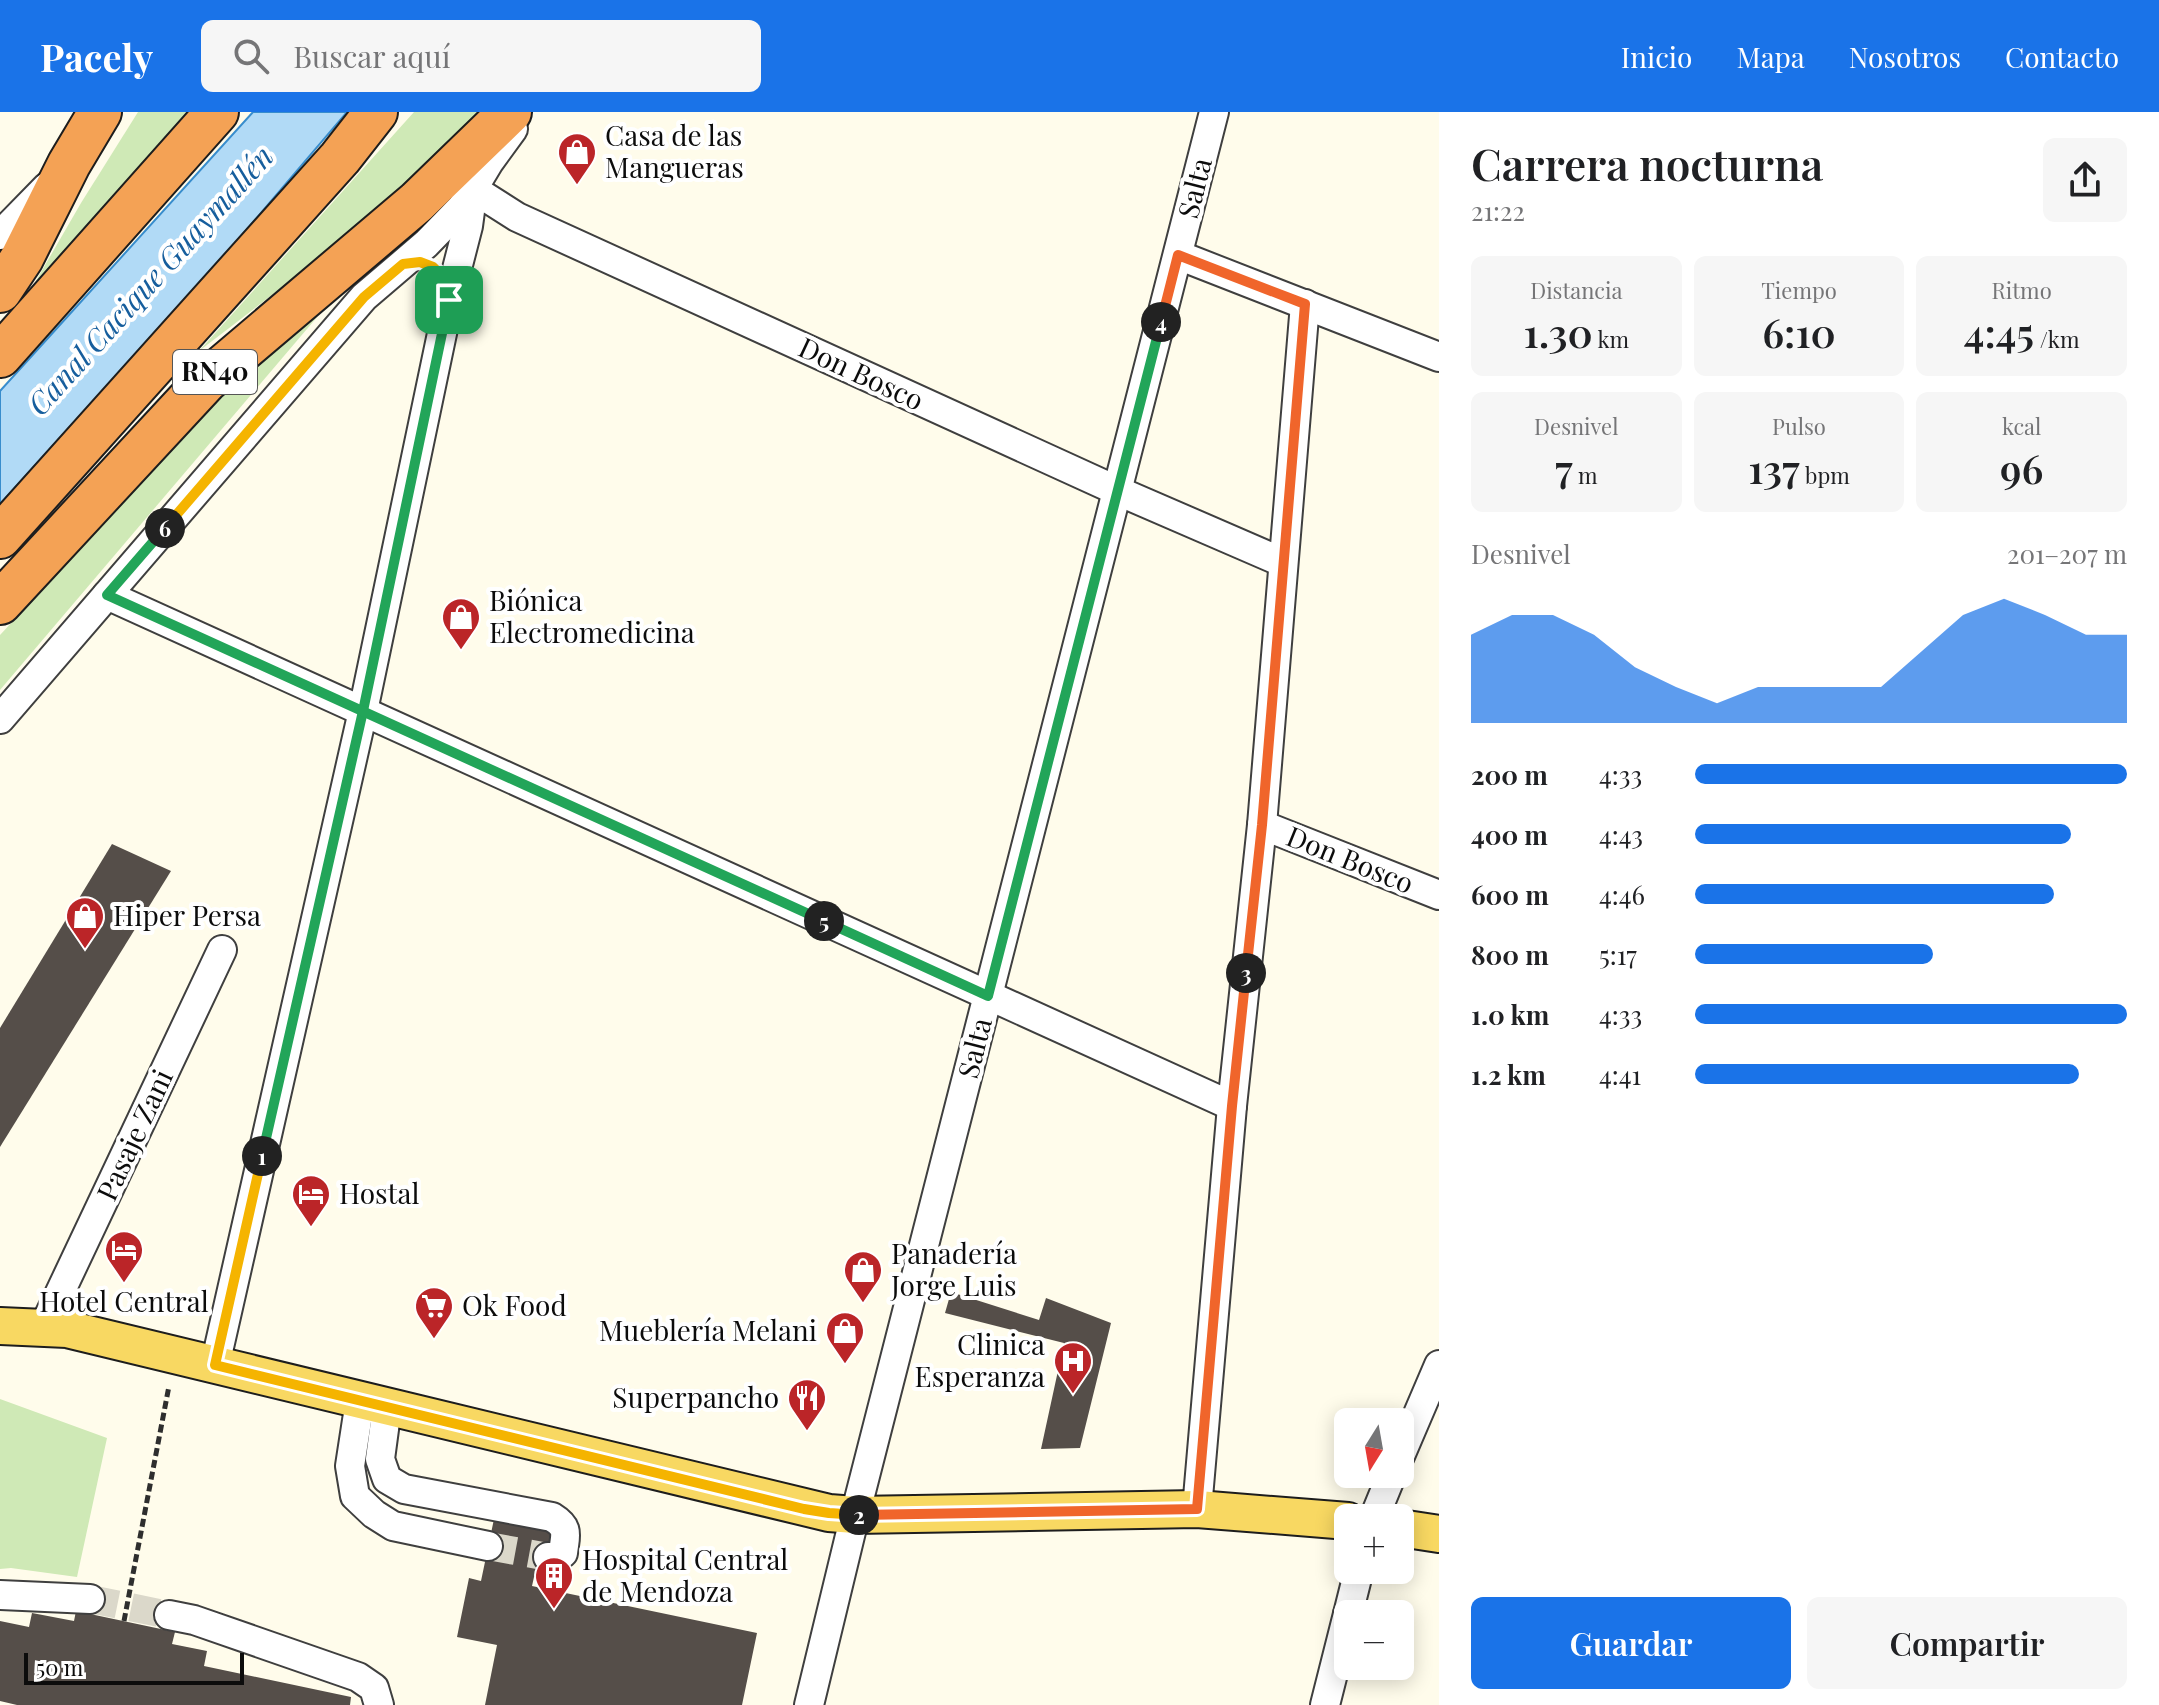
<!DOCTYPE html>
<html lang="es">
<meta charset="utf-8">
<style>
:root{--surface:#fff;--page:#f6f6f6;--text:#202124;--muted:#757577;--accent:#1a73e8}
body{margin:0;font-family:"Playfair Display",serif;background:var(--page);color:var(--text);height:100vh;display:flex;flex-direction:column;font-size:30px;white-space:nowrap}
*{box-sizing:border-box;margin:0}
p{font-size:26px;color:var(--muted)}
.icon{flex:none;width:44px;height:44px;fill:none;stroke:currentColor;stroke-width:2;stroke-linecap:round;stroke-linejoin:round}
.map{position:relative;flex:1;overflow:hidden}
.side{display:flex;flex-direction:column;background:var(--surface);width:720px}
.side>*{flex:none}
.needle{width:52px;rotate:191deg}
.controls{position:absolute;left:1334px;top:1296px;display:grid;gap:16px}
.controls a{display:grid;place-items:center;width:80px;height:80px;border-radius:12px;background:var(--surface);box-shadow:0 4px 20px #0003;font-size:40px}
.scale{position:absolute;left:24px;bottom:20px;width:220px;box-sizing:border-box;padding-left:8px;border:4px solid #0c0c0c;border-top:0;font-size:22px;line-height:28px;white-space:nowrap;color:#0c0c0c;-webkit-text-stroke:6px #fff;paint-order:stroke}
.pin{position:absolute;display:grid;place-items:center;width:68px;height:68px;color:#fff;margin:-34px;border-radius:16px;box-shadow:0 4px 12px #0006}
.km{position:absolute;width:40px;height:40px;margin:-20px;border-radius:50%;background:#222;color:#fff;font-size:22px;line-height:40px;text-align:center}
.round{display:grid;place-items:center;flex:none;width:84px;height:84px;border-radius:12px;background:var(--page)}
.head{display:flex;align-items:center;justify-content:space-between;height:136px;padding:0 32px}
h1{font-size:44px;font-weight:600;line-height:60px}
.figures{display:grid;grid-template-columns:repeat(3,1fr);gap:12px;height:136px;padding:8px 32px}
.figures div{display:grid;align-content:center;border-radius:12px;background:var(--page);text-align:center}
.figures b{font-size:40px;font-weight:600}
.figures small{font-size:22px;font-weight:400}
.figures p{font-size:22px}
.chart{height:224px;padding:16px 32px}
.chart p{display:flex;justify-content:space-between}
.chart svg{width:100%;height:144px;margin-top:8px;fill:var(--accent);opacity:.7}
.primary-button{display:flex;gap:16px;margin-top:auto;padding:16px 32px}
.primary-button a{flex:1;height:92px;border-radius:12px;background:var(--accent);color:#fff;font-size:32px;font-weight:600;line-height:92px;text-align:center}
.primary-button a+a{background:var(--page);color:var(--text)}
ul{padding:0 32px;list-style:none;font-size:26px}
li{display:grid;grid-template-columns:128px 96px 1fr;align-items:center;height:60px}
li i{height:20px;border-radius:10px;background:var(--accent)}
header{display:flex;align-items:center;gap:48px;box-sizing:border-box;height:112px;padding:0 40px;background:var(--accent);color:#fff}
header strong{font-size:38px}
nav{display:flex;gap:44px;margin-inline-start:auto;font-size:28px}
.search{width:560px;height:72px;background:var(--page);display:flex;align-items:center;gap:20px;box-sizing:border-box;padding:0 28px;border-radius:12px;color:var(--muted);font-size:30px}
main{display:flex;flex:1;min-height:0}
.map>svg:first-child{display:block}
.green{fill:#cfe9b6}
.water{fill:#b1daf6;stroke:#388dcd;stroke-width:2}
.building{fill:#554e49}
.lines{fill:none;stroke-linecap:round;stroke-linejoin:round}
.minor-tunnel{stroke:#dbd8ca;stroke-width:28;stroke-dasharray:28 14;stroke-linecap:butt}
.minor-casing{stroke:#3f3f3f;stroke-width:32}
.major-casing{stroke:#1d1d1d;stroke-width:40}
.highway-casing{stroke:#1d1d1d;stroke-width:46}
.path{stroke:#2e2e2e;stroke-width:5;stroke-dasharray:8 4;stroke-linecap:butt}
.minor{stroke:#fff;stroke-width:28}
.major{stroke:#f8d862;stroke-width:36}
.highway{stroke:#f4a255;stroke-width:42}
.split-1-casing{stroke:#fff;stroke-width:16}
.split-2-casing{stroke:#fff;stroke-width:16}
.split-3-casing{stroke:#fff;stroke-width:16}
.split-4-casing{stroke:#fff;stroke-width:16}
.split-5-casing{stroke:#fff;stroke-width:16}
.split-6-casing{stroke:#fff;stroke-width:16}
.split-7-casing{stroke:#fff;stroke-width:16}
.split-1{stroke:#22a559;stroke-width:10}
.split-2{stroke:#f5b400;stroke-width:10}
.split-3{stroke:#f0652b;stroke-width:10}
.split-4{stroke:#f0652b;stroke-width:10}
.split-5{stroke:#22a559;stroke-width:10}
.split-6{stroke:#22a559;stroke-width:10}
.split-7{stroke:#f5b400;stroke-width:10}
.labels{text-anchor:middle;stroke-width:8;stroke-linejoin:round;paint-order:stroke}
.shield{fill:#fff;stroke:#555;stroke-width:2}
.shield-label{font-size:26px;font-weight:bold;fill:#0c0c0c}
.poi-label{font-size:28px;fill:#0c0c0c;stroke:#fff;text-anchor:start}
.street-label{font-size:28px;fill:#0c0c0c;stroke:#fff}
.water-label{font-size:30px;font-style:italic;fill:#165e9d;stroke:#fff}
</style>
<header>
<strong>Pacely</strong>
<div class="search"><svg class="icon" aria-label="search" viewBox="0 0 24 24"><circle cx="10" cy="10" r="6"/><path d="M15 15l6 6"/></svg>Buscar aquí</div>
<nav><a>Inicio</a><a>Mapa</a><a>Nosotros</a><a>Contacto</a></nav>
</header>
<main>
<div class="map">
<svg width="1439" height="1593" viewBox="0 0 1439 1593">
<rect width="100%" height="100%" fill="#fffceb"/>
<g class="green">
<polygon points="138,0 194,0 22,193 81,91"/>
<path d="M414,0H486C397,88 298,163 199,239Z"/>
<polygon points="318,204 0,578 0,523 247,258"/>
<polygon points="0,1287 107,1326 77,1465 11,1456 0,1457"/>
</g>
<polygon class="water" points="253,0 347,0 201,171 0,392 0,279"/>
<g class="building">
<polygon points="112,732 171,759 0,1035 0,916"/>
<polygon points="951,1180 1039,1208 1046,1186 1111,1211 1080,1336 1041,1337 1064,1231 945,1201"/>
<polygon points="494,1407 553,1419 543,1467 534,1465 532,1474 757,1521 742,1593 485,1593 497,1533 457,1525 469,1466 481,1469"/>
<polygon points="76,1499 175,1520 172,1532 207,1539 204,1554 351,1585 350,1593 17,1593 0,1589 0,1509 29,1515 32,1501 74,1509"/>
</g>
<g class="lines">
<g class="minor-tunnel">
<polyline points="488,1434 548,1445"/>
<polyline points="90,1487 169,1503"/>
</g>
<g class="minor-casing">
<g id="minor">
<polyline points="462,64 473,77 517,105 1118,379 1282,450"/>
<polyline points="0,123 47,75"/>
<polyline points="1178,143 1439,245"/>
<polyline points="107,483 1232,994"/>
<polyline points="0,607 364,185 426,132 462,95 489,50 513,17"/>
<polyline points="1262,713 1439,783"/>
<polyline points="47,1208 222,838"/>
<polyline points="215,1253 363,599 449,188 468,114 473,77"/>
<polyline points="360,1289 350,1354 355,1384 374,1402 393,1414 488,1434"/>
<path d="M387,1295L380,1347L387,1367L404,1377L552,1405C570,1416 565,1423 563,1441L558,1445H548"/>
<polyline points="1400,1344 1439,1253"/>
<polyline points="1197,1397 1232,994 1262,713 1305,192"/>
<polyline points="1374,1406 1392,1362"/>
<polyline points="0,1483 90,1487"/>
<polyline points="1348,1502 1359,1458"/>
<polyline points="169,1503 194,1508 358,1565 374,1576 379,1593"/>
<polyline points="809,1593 855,1403 1214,0"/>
<polyline points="1325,1593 1348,1502"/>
</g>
</g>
<g class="major-casing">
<g id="major">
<polyline points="0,1214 67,1217 829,1401 855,1403 1197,1397 1348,1409"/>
<polyline points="1400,1416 1439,1422"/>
</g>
</g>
<g class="highway-casing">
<g id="highway">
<polyline points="0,179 22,146 69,52 100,0"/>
<polyline points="0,244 217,0"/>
<polyline points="0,425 340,46 376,0"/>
<polyline points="0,491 206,269 417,90 510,0"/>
</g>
</g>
<polyline class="path" points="124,1509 169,1274"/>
<use href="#minor" class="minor"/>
<use href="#major" class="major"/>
<use href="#highway" class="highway"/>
</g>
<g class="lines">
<g class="split-1-casing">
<polyline id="split-1" points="262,1044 363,599 449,188"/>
</g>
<g class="split-2-casing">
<polyline id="split-2" points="262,1044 215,1253 804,1397 829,1401 859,1403"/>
</g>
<g class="split-3-casing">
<polyline id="split-3" points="859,1403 1197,1397 1232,994 1246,861"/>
</g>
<g class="split-4-casing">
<polyline id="split-4" points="1161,210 1178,143 1305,192 1262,713 1246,861"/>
</g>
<g class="split-5-casing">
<polyline id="split-5" points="824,809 988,884 1161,210"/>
</g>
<g class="split-6-casing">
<polyline id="split-6" points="165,416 107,483 824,809"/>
</g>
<g class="split-7-casing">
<polyline id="split-7" points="165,416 364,185 403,152 420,150 433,155 443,165 449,188"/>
</g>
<use href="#split-1" class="split-1"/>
<use href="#split-2" class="split-2"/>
<use href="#split-3" class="split-3"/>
<use href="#split-4" class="split-4"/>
<use href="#split-5" class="split-5"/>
<use href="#split-6" class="split-6"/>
<use href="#split-7" class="split-7"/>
</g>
<defs>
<g id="shop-pin" transform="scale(2)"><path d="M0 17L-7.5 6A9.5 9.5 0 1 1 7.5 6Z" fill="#bb2528" stroke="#fff"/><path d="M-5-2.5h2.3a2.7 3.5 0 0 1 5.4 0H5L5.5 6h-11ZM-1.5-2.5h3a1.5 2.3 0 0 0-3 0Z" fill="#fff"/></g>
<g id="hotel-pin" transform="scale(2)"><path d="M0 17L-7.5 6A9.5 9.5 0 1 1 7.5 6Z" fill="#bb2528" stroke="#fff"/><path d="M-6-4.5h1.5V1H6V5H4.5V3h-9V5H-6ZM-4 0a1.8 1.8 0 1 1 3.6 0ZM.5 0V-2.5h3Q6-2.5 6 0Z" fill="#fff"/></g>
<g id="supermarket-pin" transform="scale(2)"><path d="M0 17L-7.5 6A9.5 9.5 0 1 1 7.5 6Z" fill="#bb2528" stroke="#fff"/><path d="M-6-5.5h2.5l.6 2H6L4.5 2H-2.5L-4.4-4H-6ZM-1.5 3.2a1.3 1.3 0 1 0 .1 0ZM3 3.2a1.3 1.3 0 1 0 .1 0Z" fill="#fff"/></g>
<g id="hospital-pin" transform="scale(2)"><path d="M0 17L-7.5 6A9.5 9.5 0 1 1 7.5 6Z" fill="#bb2528" stroke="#fff"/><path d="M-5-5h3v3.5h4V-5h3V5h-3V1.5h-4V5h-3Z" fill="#fff"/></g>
<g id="restaurant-pin" transform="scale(2)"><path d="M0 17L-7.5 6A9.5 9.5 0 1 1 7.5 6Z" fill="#bb2528" stroke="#fff"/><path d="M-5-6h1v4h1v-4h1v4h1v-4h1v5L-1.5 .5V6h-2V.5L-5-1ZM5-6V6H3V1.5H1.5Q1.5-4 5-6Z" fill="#fff"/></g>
<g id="building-pin" transform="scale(2)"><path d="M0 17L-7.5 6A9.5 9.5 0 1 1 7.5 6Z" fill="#bb2528" stroke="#fff"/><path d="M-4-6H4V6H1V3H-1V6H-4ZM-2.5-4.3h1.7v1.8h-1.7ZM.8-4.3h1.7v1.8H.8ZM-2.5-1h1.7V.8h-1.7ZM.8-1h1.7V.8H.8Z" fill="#fff"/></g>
</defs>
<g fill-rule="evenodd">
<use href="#shop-pin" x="577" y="40"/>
<use href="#shop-pin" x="461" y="505"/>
<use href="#shop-pin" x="85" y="804"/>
<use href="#hotel-pin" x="311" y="1082"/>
<use href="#hotel-pin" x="124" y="1138"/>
<use href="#shop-pin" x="863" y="1158"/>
<use href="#supermarket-pin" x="434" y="1194"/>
<use href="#shop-pin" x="845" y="1219"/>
<use href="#hospital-pin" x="1073" y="1249"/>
<use href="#restaurant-pin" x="807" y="1286"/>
<use href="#building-pin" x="554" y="1464"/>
</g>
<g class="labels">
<rect class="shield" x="173" y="238" width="84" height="44" rx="6"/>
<g class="shield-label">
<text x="215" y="269">RN40</text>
</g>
<g class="poi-label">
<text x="605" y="34">Casa de las<tspan x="605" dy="32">Mangueras</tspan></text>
<text x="489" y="499">Biónica<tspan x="489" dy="32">Electromedicina</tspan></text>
<text x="113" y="814">Hiper Persa</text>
<text x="339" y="1092">Hostal</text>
<text x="891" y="1152">Panadería<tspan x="891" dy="32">Jorge Luis</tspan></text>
<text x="124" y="1200" text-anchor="middle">Hotel Central</text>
<text x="462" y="1204">Ok Food</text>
<text x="817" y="1229" text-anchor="end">Mueblería Melani</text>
<text x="1045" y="1243" text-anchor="end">Clinica<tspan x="1045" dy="32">Esperanza</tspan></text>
<text x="779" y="1296" text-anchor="end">Superpancho</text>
<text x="582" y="1458">Hospital Central<tspan x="582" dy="32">de Mendoza</tspan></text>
</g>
<g class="street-label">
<text transform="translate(1195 76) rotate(-76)" y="10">Salta</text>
<text transform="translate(861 262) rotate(25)" y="10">Don Bosco</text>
<text transform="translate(1350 748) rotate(22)" y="10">Don Bosco</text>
<text transform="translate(975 936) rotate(-76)" y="10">Salta</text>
<text transform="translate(135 1023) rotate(-65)" y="10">Pasaje Zani</text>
</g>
<g class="water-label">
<text transform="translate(151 169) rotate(-48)" y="10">Canal Cacique Guaymallén</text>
</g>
</g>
</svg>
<div class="controls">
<a><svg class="needle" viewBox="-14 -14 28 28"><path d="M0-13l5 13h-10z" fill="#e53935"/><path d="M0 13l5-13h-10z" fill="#757577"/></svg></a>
<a>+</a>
<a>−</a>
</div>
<div class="scale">50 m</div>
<div class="pin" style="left:449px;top:188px;background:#1e9e55"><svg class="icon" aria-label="arrive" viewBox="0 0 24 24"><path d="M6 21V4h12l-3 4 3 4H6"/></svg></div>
<b class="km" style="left:262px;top:1044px">1</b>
<b class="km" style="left:859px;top:1403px">2</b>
<b class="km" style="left:1246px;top:861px">3</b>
<b class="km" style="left:1161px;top:210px">4</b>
<b class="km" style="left:824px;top:809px">5</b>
<b class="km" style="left:165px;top:416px">6</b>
</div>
<section class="side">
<div class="head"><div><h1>Carrera nocturna</h1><p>21:22</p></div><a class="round"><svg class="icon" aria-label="share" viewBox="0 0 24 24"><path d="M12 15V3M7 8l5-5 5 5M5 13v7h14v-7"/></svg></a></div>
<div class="figures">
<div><p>Distancia</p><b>1.30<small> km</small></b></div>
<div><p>Tiempo</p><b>6:10</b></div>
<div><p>Ritmo</p><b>4:45<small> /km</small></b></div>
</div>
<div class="figures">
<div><p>Desnivel</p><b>7<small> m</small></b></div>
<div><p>Pulso</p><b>137<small> bpm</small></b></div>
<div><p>kcal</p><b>96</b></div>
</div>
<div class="chart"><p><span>Desnivel</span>201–207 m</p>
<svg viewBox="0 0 160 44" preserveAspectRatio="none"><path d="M0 44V17L10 11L20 11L30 17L40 27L50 33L60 38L70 33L80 33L90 33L100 33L110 22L120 11L130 6L140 11L150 17L160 17V44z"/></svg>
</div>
<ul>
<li><b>200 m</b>4:33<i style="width:100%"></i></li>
<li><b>400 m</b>4:43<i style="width:87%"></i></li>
<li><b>600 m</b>4:46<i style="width:83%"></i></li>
<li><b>800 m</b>5:17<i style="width:55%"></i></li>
<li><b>1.0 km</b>4:33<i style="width:100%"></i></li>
<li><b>1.2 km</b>4:41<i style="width:89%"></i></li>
</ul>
<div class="primary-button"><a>Guardar</a><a>Compartir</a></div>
</section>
</main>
